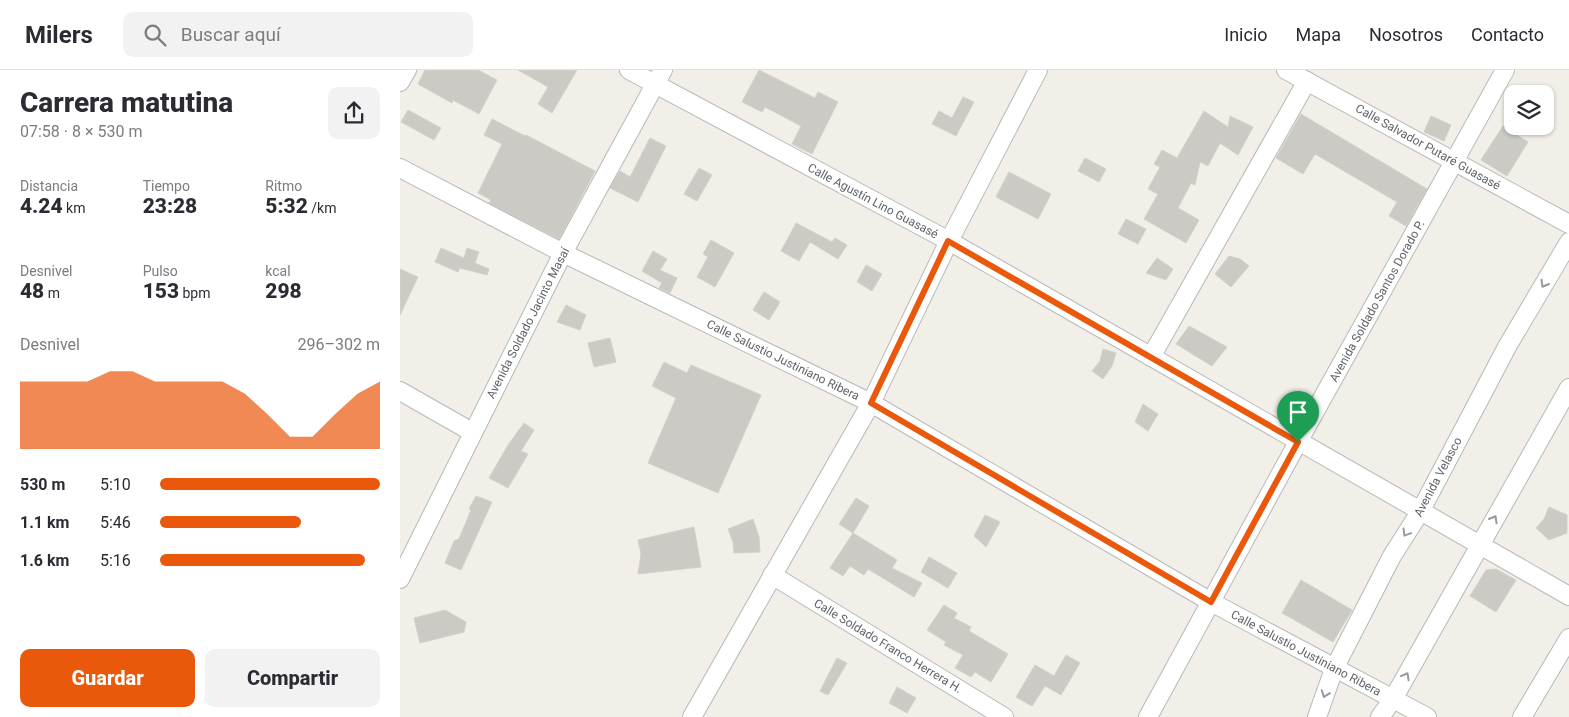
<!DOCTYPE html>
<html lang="es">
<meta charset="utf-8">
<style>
:root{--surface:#fff;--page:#f2f2f3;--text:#2b2b33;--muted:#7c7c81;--line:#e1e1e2;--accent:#ea580c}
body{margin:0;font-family:Roboto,sans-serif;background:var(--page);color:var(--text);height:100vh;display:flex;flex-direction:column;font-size:19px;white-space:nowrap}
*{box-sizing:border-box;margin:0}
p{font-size:16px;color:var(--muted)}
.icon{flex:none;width:28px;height:28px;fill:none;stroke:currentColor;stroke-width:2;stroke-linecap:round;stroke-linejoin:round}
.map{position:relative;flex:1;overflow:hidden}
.panel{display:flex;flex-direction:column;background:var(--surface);width:400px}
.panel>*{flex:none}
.fabs{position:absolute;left:1104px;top:15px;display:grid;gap:10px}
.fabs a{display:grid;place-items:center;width:50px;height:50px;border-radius:10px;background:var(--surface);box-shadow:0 1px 4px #0004;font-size:25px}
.pin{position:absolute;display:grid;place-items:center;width:42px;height:42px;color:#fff;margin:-51px -21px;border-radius:50% 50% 50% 0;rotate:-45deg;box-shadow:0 0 5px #0007}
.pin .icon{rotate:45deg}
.round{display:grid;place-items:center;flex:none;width:52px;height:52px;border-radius:10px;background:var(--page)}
.overview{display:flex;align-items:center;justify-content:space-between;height:85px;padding:0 20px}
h1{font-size:28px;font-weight:800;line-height:38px}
.metrics{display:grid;grid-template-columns:repeat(3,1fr);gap:8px;height:85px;padding:5px 20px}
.metrics div{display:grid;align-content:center}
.metrics b{font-size:21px;font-weight:800}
.metrics small{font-size:14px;font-weight:400}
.metrics p{font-size:14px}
.chart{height:140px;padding:10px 20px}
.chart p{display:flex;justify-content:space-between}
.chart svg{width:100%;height:90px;margin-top:5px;fill:var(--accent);opacity:.7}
.cta{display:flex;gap:10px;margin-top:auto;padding:10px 20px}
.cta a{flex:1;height:58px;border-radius:10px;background:var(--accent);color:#fff;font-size:20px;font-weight:800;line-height:58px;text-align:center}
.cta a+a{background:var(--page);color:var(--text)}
ul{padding:0 20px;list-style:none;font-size:16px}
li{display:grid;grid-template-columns:80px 60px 1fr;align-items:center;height:38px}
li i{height:12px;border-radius:6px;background:var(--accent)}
header{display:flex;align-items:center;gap:30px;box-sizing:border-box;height:70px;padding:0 25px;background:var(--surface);border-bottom:1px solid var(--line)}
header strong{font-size:24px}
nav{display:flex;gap:28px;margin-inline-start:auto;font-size:18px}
.search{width:350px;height:45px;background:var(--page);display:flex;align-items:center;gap:12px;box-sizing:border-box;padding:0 18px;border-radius:10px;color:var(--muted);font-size:19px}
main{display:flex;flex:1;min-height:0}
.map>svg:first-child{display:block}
.building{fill:#cccac5;stroke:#d6d1c6}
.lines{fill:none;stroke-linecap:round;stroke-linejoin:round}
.minor-casing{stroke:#b5b8bc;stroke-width:20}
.minor{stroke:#fff;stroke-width:18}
.oneway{stroke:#979a9d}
.route-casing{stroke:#fff;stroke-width:10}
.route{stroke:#ea580c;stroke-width:6}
.labels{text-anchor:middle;stroke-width:4.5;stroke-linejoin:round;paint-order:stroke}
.street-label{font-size:12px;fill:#5f6368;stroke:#fff}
</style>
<header>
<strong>Milers</strong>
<div class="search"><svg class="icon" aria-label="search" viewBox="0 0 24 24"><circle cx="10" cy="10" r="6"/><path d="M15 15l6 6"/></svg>Buscar aquí</div>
<nav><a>Inicio</a><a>Mapa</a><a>Nosotros</a><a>Contacto</a></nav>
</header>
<main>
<section class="panel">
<div class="overview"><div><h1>Carrera matutina</h1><p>07:58 · 8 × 530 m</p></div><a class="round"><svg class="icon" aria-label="share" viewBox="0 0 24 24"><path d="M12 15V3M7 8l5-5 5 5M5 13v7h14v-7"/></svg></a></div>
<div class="metrics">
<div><p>Distancia</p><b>4.24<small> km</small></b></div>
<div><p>Tiempo</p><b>23:28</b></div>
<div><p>Ritmo</p><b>5:32<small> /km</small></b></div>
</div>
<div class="metrics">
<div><p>Desnivel</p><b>48<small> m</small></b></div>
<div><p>Pulso</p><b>153<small> bpm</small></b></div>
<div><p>kcal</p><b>298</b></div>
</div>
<div class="chart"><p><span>Desnivel</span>296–302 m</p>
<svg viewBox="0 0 160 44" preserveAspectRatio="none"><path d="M0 44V11L10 11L20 11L30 11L40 6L50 6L60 11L70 11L80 11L90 11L100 17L110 27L120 38L130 38L140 27L150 17L160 11V44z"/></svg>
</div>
<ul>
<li><b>530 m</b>5:10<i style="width:100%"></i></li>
<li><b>1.1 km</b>5:46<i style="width:64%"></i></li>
<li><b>1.6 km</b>5:16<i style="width:93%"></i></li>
</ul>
<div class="cta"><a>Guardar</a><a>Compartir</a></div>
</section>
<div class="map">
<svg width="1169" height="647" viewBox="0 0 1169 647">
<rect width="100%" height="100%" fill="#f1efe8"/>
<g class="building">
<polygon points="25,0 78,0 97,10 79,44 53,30 52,33 18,14"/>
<polygon points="118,0 177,0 152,43 138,34 148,17"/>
<polygon points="359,0 415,28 418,22 438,32 412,84 392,74 401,56 365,37 362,42 342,32"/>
<polygon points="563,27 574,32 556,66 532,54 539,41 552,48"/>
<polygon points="8,40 41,58 34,70 1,52"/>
<polygon points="804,41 828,57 830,46 853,57 838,85 820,73 808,96 800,92 795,115 791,113 778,138 799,150 786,173 744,149 758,124 748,119 760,97 754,94 762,80 777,88"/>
<polygon points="901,44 1027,119 1006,156 989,146 997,132 915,84 903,104 876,88"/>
<polygon points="1031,46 1051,55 1044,71 1024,62"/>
<polygon points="92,49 125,66 126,65 195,101 159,169 89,133 91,130 78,123 102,74 84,65"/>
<polygon points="1103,56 1128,72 1107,106 1081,90"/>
<polygon points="250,68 266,76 238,132 210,118 220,101 230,107"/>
<polygon points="685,88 706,99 699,112 678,101"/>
<polygon points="299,98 312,105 297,131 284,124"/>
<polygon points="609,102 651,124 638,149 596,127"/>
<polygon points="726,149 746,159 738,174 718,164"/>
<polygon points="396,153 432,172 435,168 447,175 438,189 410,172 399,191 381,181"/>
<polygon points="311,170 334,183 315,217 297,207 308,187 303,184"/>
<polygon points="41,178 64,188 67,178 79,182 75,193 89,199 87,205 60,198 58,202 35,192"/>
<polygon points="253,181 267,189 260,200 277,208 270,223 259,218 262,213 242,201"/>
<polygon points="829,186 840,189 849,196 831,217 815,204"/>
<polygon points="757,188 773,199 766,210 746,203"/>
<polygon points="466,195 482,204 472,221 457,212"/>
<polygon points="0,199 18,207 0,245"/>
<polygon points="364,222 380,232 369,250 353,240"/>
<polygon points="166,235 186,245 180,260 157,252"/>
<polygon points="789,256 827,277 812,296 776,274"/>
<polygon points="210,268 216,292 194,297 188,273"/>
<polygon points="703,279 716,283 712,296 703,309 692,301 700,291"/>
<polygon points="264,292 287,303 291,295 361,325 318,423 248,393 276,328 252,316"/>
<polygon points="743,334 758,344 748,361 735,352"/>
<polygon points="124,353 134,360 121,381 128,384 108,418 89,408 108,375"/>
<polygon points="76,426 92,432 61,500 45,493 54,471 59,469 71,440 69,439"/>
<polygon points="456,428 469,436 453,463 439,454"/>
<polygon points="1149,437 1167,445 1167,463 1149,470 1136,458 1144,449"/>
<polygon points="585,445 600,452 586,477 574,466"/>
<polygon points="353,449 359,467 360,482 334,483 333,472 328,459"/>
<polygon points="294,457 301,497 238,504 241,484 238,470"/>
<polygon points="453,463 497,490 492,498 522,513 514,527 468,499 464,505 450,496 443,506 430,498"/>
<polygon points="529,487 557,503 548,518 521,502"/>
<polygon points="1096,499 1116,510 1096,542 1070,526 1086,500"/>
<polygon points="901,510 952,540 933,572 882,543"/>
<polygon points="544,535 557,543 554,548 571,557 569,561 608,584 591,612 575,602 571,607 555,598 563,585 544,575 546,572 527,560"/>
<polygon points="45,540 66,552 64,562 20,573 14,548"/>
<polygon points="666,585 680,593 661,625 645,616 632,636 616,627 635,595 654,606"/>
<polygon points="437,588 447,593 428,625 420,621"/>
<polygon points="497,617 516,628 507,643 489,633"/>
</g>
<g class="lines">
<g class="minor-casing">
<g id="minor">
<polyline points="229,0 549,171 1169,526"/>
<polyline points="886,0 1169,154"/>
<polyline points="0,12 7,0"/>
<polyline points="0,98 163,183 471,333 811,532 1027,647"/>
<polyline points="751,287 907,11"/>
<polyline points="0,321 72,362"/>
<polyline points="372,505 604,647"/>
<polyline points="0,509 163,183 263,0"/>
<polyline points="292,647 471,333 549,171 638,0"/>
<polyline points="748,647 898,372 1105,0"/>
<polyline points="917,647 934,599 992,486 1020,442 1108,275 1169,172"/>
<polyline points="980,647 993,629 1169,318"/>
<polyline points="1122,647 1169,568"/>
</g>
</g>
<use href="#minor" class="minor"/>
</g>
<defs><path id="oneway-chevron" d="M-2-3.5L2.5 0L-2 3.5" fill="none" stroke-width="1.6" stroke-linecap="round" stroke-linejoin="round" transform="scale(1.25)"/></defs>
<g class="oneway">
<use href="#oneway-chevron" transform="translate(1144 214) rotate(120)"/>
<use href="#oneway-chevron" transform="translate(1094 449) rotate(-60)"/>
<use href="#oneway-chevron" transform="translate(1006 463) rotate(121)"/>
<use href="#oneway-chevron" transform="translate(1006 606) rotate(-61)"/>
<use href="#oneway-chevron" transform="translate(925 624) rotate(110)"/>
</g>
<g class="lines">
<g class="route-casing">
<polygon id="route" points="548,171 898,372 811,532 471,333"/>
</g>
<use href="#route" class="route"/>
</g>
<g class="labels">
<g class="street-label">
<text transform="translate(1028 77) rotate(29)" y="4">Calle Salvador Putaré Guasasé</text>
<text transform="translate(473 131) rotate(28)" y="4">Calle Agustín Lino Guasasé</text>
<text transform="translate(977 231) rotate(-61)" y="4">Avenida Soldado Santos Dorado P.</text>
<text transform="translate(128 253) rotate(-63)" y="4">Avenida Soldado Jacinto Masaí</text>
<text transform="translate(383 290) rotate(26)" y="4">Calle Salustio Justiniano Ribera</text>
<text transform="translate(1038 407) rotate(-62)" y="4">Avenida Velasco</text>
<text transform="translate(488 576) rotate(31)" y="4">Calle Soldado Franco Herrera H.</text>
<text transform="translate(906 583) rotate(28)" y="4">Calle Salustio Justiniano Ribera</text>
</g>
</g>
</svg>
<div class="fabs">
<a><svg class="icon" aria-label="layers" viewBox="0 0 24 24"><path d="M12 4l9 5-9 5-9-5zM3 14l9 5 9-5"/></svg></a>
</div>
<div class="pin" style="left:898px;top:372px;background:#1e9e55"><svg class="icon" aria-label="arrive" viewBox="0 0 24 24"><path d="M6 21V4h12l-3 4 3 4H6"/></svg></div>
</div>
</main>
